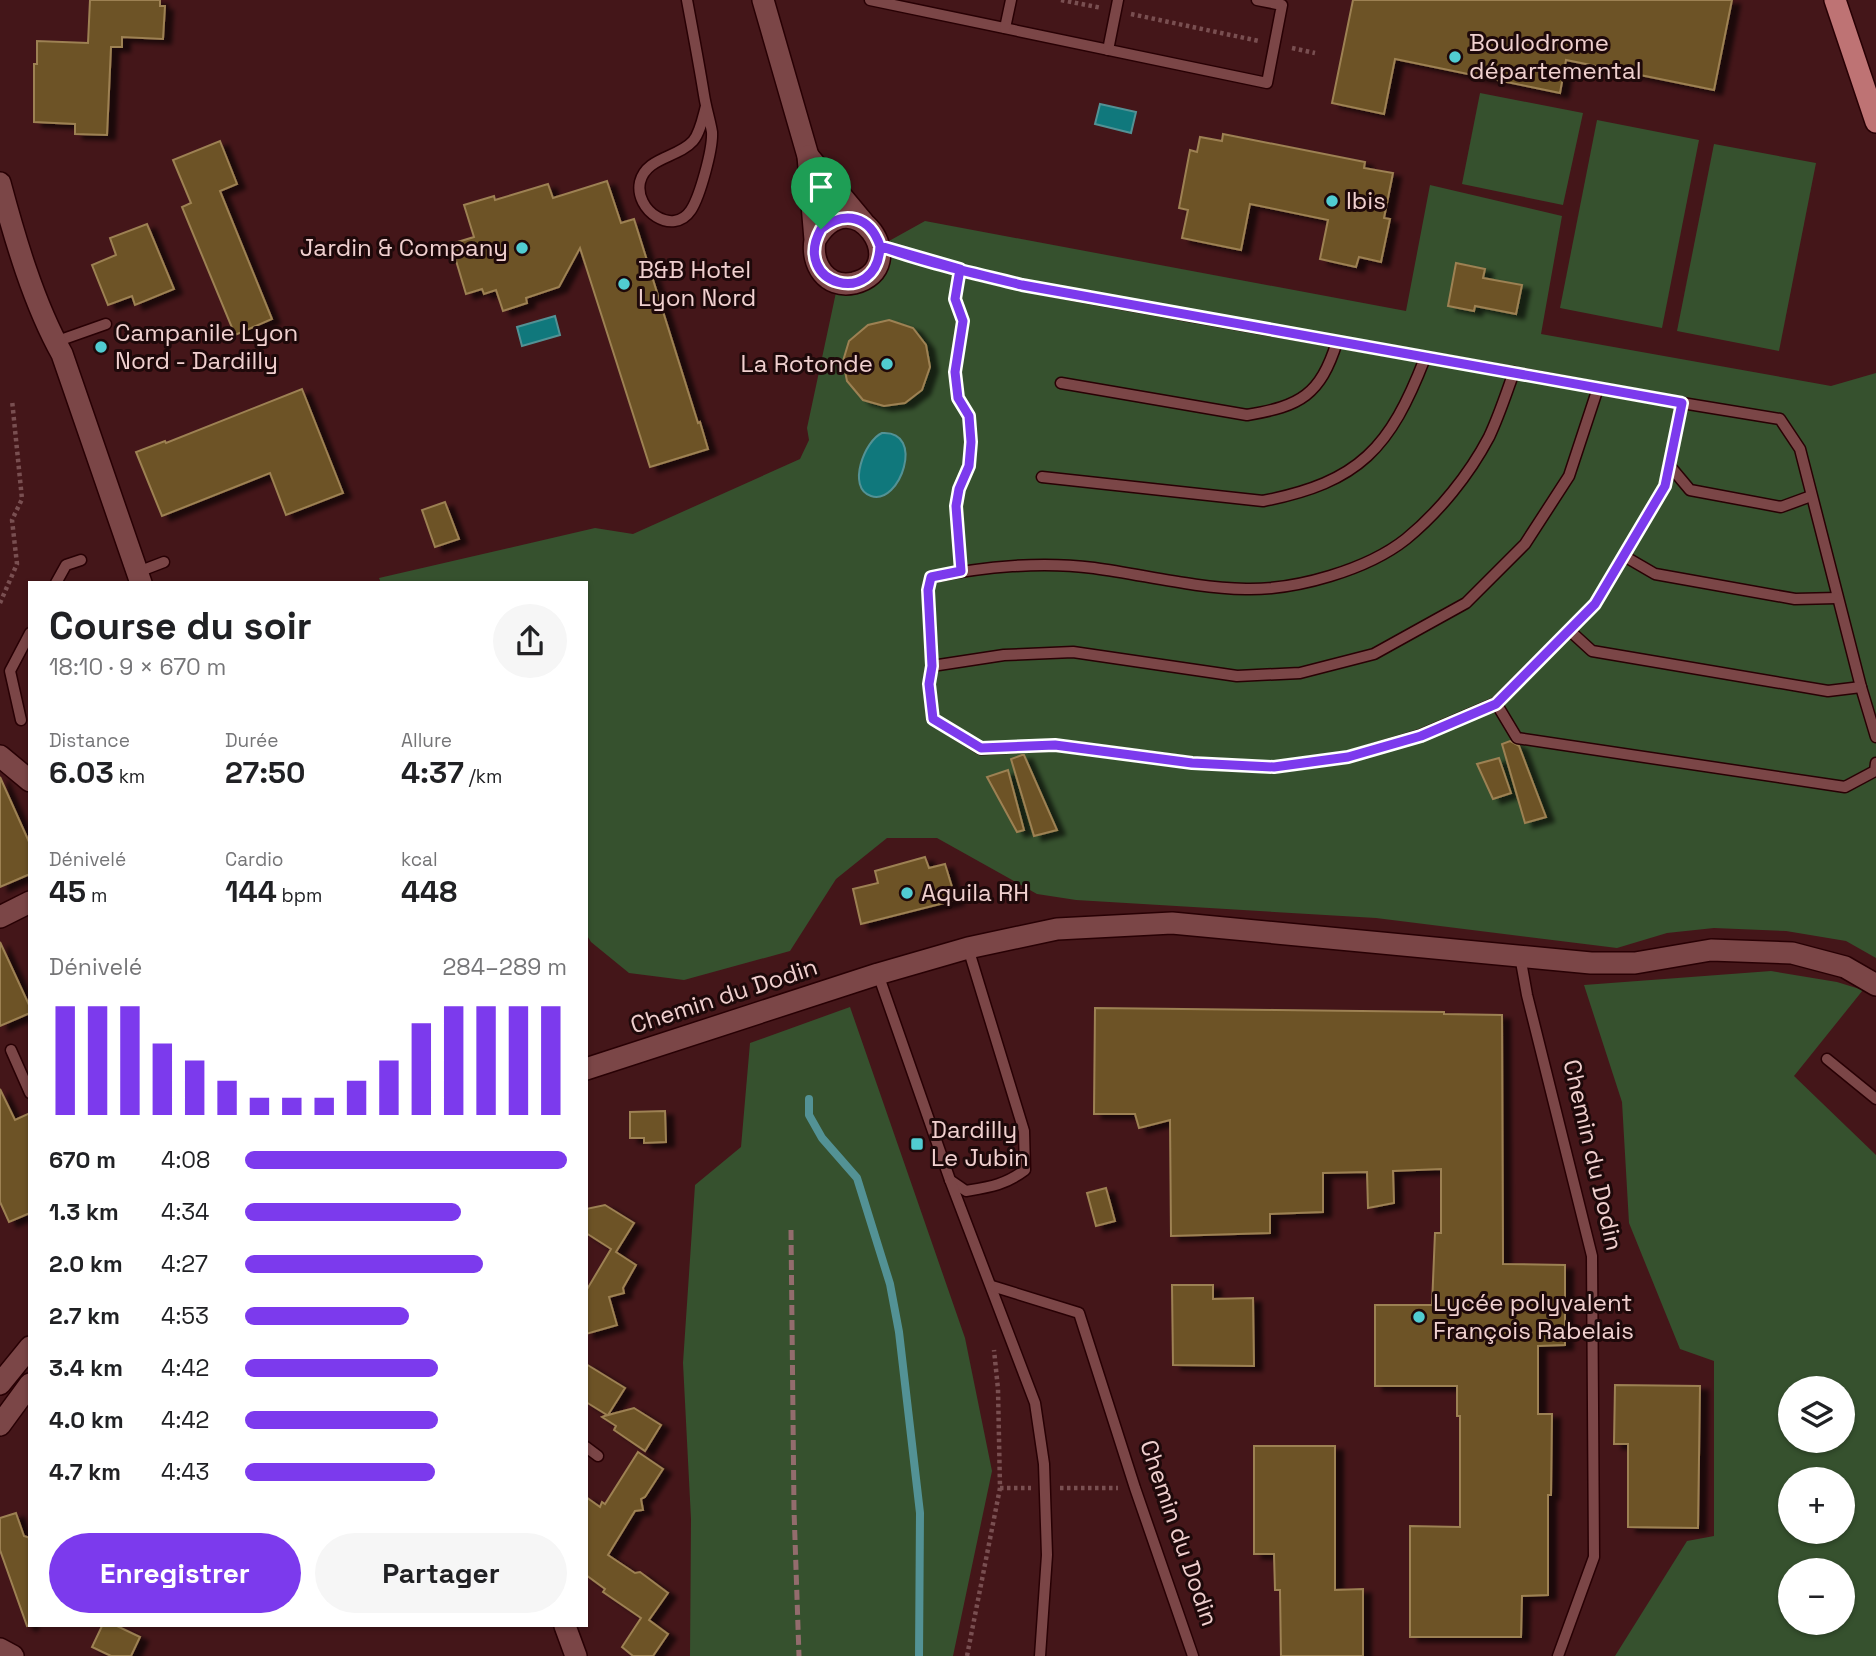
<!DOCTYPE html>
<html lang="fr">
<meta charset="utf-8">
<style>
:root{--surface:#fff;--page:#f6f6f6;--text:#202124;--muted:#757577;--accent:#7c3aed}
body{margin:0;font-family:"Space Grotesk",sans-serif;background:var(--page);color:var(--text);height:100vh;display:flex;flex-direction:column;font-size:26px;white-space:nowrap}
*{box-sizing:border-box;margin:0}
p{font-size:23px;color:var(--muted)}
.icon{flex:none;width:38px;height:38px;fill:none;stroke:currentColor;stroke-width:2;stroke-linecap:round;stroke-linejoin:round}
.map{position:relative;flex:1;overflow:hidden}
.side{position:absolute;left:28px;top:581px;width:560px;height:1046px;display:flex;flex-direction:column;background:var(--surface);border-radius:0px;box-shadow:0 2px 5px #0004}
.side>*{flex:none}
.buttons{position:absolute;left:1778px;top:1376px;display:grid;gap:14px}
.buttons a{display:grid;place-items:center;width:77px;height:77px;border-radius:50%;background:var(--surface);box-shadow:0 2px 5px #0004;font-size:35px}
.pin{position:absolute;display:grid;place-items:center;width:60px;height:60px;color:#fff;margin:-72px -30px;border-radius:50% 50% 50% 0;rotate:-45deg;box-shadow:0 0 7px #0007}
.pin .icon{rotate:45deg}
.round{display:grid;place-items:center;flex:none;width:74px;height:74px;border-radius:37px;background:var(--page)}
.headline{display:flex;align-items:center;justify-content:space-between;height:119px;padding:0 21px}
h1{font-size:38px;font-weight:600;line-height:52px}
.stats{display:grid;grid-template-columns:repeat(3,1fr);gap:10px;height:119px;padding:7px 21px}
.stats div{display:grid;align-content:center}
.stats b{font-size:30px;font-weight:600}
.stats small{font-size:19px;font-weight:400}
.stats p{font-size:19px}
.chart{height:196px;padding:14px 21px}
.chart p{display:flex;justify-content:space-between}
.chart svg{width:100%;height:126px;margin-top:7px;stroke:var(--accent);stroke-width:6}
.button{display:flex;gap:14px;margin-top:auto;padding:14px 21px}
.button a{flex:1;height:80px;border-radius:42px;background:var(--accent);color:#fff;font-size:28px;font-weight:600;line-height:80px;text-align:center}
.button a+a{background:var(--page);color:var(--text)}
ul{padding:0 21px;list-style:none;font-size:23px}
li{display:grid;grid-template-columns:112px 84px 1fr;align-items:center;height:52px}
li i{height:18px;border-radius:9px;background:var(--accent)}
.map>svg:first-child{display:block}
.green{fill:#36512e;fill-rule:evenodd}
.water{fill:#10787c;stroke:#539295;stroke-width:2}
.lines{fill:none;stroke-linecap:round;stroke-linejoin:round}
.stream{stroke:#539295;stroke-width:8}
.building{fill:#6d5325;stroke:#9d8153;stroke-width:2;filter:url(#shadow)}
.lane-casing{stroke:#280004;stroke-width:13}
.street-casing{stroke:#280004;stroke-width:24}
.secondary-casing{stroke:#280004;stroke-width:24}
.highway-casing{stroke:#280004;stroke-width:24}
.path{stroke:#794f51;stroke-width:4.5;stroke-dasharray:3.5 3.5;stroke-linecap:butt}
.lane{stroke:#7b4647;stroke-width:10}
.street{stroke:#7b4647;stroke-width:21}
.secondary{stroke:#7b4647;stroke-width:21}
.highway{stroke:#be7374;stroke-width:21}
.rail{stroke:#936c6d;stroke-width:5;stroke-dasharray:10 5;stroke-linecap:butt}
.route-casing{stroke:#fff;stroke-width:14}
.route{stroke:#7c3aed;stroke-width:9}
.poi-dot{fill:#51ccd1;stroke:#1e090a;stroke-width:2.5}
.labels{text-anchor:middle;stroke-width:6;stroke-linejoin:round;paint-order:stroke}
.poi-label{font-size:24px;fill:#f0d0cf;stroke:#1e090a;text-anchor:start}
.street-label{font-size:24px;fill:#f0d0cf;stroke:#1e090a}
</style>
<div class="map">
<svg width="1876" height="1656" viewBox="0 0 1876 1656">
<defs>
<filter id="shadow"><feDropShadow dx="8" dy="4.5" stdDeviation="2" flood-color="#0009"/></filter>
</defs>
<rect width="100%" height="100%" fill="#441619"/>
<g class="green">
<polygon points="1480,93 1583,113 1563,205 1462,184"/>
<polygon points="1597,120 1699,140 1662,328 1560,308"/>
<polygon points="1714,144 1816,163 1779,351 1677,331"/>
<polygon points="1430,185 1562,216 1541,334 1831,386 1876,373 1876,958 1846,941 1786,931 1714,928 1667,933 1617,948 1376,918 1076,900 1037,894 937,838 887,838 836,879 790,951 684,980 629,973 591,942 586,934 586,583 381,583 379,578 595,528 633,534 800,459 809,440 807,428 838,283 869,276 880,246 925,221 1406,311"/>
<path d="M1771,971L1837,982L1863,990L1794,1076L1876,1155V1656H1615L1687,1541L1714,1536V1361L1680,1349L1629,1223L1622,1102L1584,985ZM1790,1388H1843V1440H1790ZM1790,1479H1843V1531H1790ZM1790,1570H1843V1622H1790Z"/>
<polygon points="850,1007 965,1338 992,1471 953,1656 690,1656 691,1519 683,1363 695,1185 741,1147 750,1043"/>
</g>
<g class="water">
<polygon points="1100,104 1136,112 1131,133 1095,124"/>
<polygon points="555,316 560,335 522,346 517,327"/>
<path d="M882,433C926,430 900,506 871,496C846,488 865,440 882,433Z"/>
</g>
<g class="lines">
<polyline class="stream" points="809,1099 809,1115 822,1138 857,1178 890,1284 899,1332 920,1513 919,1656"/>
</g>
<g class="building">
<polygon points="90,0 160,0 160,6 165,6 163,39 122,37 122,47 111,47 107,135 75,134 75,124 34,122 34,64 37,64 37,41 88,43"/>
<polygon points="1353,0 1732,0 1714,90 1566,60 1560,93 1395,59 1384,114 1332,103"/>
<polygon points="1223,134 1365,162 1364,168 1393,173 1384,218 1390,219 1381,262 1359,257 1356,267 1320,259 1328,220 1250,204 1241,250 1182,238 1188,210 1179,208 1190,150 1197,152 1200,137 1222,141"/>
<polygon points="220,141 237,184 220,191 272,319 235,335 182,207 191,203 173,160"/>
<polygon points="607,181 621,223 634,219 698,423 700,422 708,449 650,467 580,248 559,287 526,298 527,303 503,311 496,290 484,294 482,289 466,294 451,244 474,237 464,205 494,196 495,200 548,184 553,198"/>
<polygon points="147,224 174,289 135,305 132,296 108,305 92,265 116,255 110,238"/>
<polygon points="1456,263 1485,269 1483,278 1522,285 1516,314 1475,306 1474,311 1448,306"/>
<polygon points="889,320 913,328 926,345 930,367 922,390 905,403 884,406 863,400 847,381 843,361 849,341 868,325"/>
<polygon points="302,389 343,493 286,515 270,473 162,516 136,452 165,441 166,443"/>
<polygon points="445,502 459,539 435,547 422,510"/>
<polygon points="1510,741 1519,746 1546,817 1525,823 1502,744"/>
<polygon points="1022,755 1024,755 1057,830 1034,836 1011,759"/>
<polygon points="1499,758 1511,793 1493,799 1477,764"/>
<polygon points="1008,770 1024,830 1017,832 987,777"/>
<polygon points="0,777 30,844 30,874 0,887"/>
<polygon points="925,857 929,868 945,864 956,900 861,924 853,889 878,883 875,871"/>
<polygon points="0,942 30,1007 30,1013 0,1026"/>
<polygon points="1095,1008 1444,1012 1444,1014 1502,1015 1503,1264 1565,1265 1565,1345 1538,1346 1538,1414 1552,1414 1551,1495 1548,1495 1548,1595 1522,1596 1521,1637 1410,1637 1410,1526 1460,1527 1460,1416 1457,1416 1457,1386 1375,1386 1375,1305 1432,1305 1435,1233 1441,1233 1441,1169 1393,1171 1394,1203 1368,1208 1367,1172 1323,1173 1323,1212 1270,1214 1270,1233 1171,1236 1170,1120 1139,1128 1135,1114 1094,1114"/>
<polygon points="0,1089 15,1120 30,1113 30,1213 9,1222 0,1202"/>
<polygon points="665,1111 666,1142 644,1143 644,1138 630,1138 630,1112"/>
<polygon points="1106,1188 1115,1221 1096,1226 1087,1193"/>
<polygon points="605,1205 634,1223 616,1252 636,1265 623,1288 624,1293 609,1297 617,1325 586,1334 586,1291 611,1249 586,1233 586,1209"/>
<polygon points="1172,1285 1213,1285 1213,1299 1253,1298 1254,1366 1173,1365"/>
<polygon points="586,1364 625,1388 608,1415 634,1408 661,1425 645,1451 614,1430 616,1426 602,1417 607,1415 586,1402"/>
<polygon points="1615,1385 1700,1386 1698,1528 1628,1527 1628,1444 1614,1444"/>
<polygon points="1254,1446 1335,1446 1335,1590 1363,1589 1363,1656 1281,1656 1280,1590 1275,1590 1274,1554 1254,1554"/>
<polygon points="638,1452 663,1469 645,1497 641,1499 643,1510 635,1511 608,1555 635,1573 640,1572 668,1593 649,1620 668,1634 653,1656 633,1656 622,1647 641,1618 603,1592 605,1589 586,1575 586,1497 600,1507 602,1502 605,1504"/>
<polygon points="16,1513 24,1536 30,1538 30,1625 27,1626 0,1550 0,1518"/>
<polygon points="102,1626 117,1626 140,1637 131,1656 111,1656 92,1647"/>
</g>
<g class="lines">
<g class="lane-casing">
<g id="lane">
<path d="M687,0C693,32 699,64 704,95C706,108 710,120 712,132C713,149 700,196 691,210C673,237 634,210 640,182C646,157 678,158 693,141C700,133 703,117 706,106"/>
<polyline points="870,0 1267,83 1282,5 1257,0"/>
<polyline points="1005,28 1011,0"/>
<polyline points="1108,50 1118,0"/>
<path d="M880,246C977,280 1079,296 1180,314C1319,339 1459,362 1598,388L1569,476L1525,544L1466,603L1374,654L1300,673L1237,676L1073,652L1004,655L932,666L928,589L931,577C985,567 1039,561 1094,568C1145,575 1195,588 1246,589C1296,590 1367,570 1406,539C1439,512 1469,475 1489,437C1499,416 1506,394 1514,372"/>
<polyline points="55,342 106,324"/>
<path d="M1061,383L1247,415C1301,406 1320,395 1337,342"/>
<polyline points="1682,403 1780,419 1800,449 1861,687 1876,737"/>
<polyline points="1669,465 1690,490 1781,507 1811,496"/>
<path d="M1042,477L1263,501C1360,482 1390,448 1425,358"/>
<polyline points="1624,556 1655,574 1795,599 1837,598"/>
<polyline points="138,572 164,562"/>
<polyline points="56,583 66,565 81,560"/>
<polyline points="1569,630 1592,651 1828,691 1861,687"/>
<polyline points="932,666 929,684 933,719 981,749 1055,745 1193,763 1274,767 1348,757 1421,735 1496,703 1595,604 1665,486 1682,403 1598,388"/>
<polyline points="1496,703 1517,738 1845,787 1875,771 1876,763"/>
<polyline points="21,720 10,671 30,633"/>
<polyline points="1520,956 1527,995 1592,1256 1594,1557 1558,1656"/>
<path d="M878,974L950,1180L966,1191C990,1187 1005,1185 1025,1170L1024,1131L968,948"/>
<polyline points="11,1050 30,1093"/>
<polyline points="1827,1059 1876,1099"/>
<polyline points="950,1180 1035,1403 1044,1464 1047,1555 1040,1656"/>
<polyline points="992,1286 1079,1313 1135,1488 1193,1656"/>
<polyline points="586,1447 598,1456"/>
</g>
</g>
<g class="street-casing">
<g id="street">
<path d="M763,0L808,156L815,240C811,264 826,289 854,283C915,268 853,175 815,240"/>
<polyline points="808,156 863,222"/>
<polyline points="0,756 30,781"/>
<polyline points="0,917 30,902"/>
<polyline points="586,1069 878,974 968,948 1057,929 1172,923 1591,963 1635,963 1711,950 1792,953 1845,967 1876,985"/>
<polyline points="565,1626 576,1656"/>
<polyline points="0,1649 13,1656"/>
</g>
</g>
<g class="secondary-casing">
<g id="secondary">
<path d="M0,183C15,239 34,304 62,354L141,583"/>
<polyline points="0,1384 30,1347"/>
<polyline points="0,1425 30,1384"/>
</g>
</g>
<g class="highway-casing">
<polyline id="highway" points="1835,0 1876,122"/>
</g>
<g class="path">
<polyline points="1061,0 1102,8"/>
<polyline points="1131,14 1259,41"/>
<polyline points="1292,48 1315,53"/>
<polyline points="957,287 955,299 963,322 955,372 958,398 969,416 970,442 969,466 959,489 956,506 960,554"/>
<polyline points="0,603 17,564 12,520 22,499 12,400"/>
<polyline points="1000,1488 1031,1488"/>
<polyline points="1060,1488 1118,1488"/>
<polyline points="967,1656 1000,1488 998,1389 994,1350"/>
</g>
<use href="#lane" class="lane"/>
<use href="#street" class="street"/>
<use href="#secondary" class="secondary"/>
<use href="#highway" class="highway"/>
<polyline class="rail" points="791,1230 794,1510 799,1656"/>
</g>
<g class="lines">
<g class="route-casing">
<path id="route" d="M821,229C845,210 870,216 880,246L960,269L955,299L963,321L955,372L958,398L969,416L971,442L969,466L959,489L956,506L961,571L931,577L928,590L932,666L929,684L933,719L981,748L1055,745L1192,763L1274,767L1348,757L1421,736L1496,704L1595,604L1665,486L1682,403L1022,285C974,273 926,263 880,246C878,309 790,285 821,229"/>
</g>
<use href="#route" class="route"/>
</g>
<g class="poi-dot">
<circle cx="1455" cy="57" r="7"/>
<circle cx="1332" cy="201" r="7"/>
<circle cx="522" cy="248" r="7"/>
<circle cx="624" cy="284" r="7"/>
<circle cx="101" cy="347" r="7"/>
<circle cx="887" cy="364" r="7"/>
<circle cx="907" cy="893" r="7"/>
<rect x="910" y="1137" width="14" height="14" rx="3.5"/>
<circle cx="1419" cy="1317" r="7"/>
</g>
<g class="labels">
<g class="poi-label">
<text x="1469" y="51">Boulodrome<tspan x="1469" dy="28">départemental</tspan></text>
<text x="1346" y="209">Ibis</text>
<text x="508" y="256" text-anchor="end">Jardin &amp; Company</text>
<text x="638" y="278">B&amp;B Hotel<tspan x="638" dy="28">Lyon Nord</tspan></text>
<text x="115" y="341">Campanile Lyon<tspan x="115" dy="28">Nord - Dardilly</tspan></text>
<text x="873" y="372" text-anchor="end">La Rotonde</text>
<text x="921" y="901">Aquila RH</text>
<text x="931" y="1138">Dardilly<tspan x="931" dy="28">Le Jubin</tspan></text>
<text x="1433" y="1311">Lycée polyvalent<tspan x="1433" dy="28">François Rabelais</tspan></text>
</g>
<g class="street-label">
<text transform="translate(724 996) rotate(-18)" y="8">Chemin du Dodin</text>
<text transform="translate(1593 1155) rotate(77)" y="8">Chemin du Dodin</text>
<text transform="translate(1179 1533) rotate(71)" y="8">Chemin du Dodin</text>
</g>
</g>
</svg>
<div class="buttons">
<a><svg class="icon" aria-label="layers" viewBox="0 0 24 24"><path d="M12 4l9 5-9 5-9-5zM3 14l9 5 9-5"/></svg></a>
<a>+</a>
<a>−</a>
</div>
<div class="pin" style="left:821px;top:229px;background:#1e9e55"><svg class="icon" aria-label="arrive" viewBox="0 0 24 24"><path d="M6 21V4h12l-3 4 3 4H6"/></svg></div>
<section class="side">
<div class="headline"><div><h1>Course du soir</h1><p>18:10 · 9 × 670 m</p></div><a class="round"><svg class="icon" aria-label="share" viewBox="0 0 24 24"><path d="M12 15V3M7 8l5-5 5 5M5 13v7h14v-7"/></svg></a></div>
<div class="stats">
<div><p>Distance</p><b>6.03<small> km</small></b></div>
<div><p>Durée</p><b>27:50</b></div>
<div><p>Allure</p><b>4:37<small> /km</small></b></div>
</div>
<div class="stats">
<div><p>Dénivelé</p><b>45<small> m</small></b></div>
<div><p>Cardio</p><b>144<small> bpm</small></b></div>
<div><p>kcal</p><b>448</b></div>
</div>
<div class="chart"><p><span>Dénivelé</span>284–289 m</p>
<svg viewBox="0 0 160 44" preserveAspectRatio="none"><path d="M5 44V6M15 44V6M25 44V6M35 44V19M45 44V25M55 44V32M65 44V38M75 44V38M85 44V38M95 44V32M105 44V25M115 44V12M125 44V6M135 44V6M145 44V6M155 44V6"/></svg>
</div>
<ul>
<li><b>670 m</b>4:08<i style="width:100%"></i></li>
<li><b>1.3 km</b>4:34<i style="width:67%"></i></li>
<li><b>2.0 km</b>4:27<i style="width:74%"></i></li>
<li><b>2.7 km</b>4:53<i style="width:51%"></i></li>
<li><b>3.4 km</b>4:42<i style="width:60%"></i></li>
<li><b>4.0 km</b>4:42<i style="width:60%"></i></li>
<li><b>4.7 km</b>4:43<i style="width:59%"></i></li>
</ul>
<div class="button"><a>Enregistrer</a><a>Partager</a></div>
</section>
</div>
